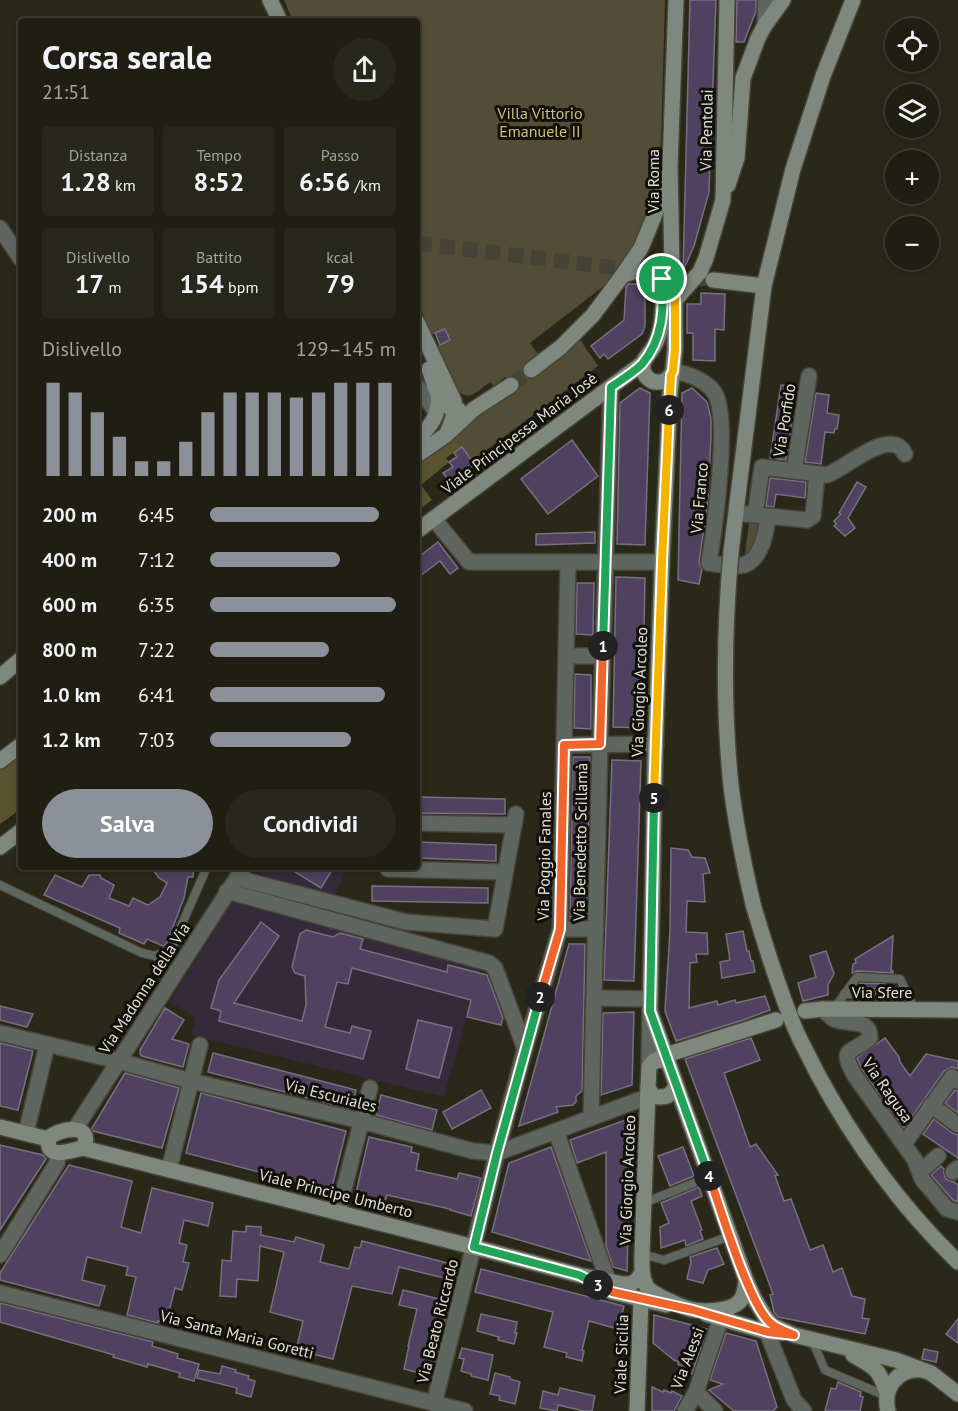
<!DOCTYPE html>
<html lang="it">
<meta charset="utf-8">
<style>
:root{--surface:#201e13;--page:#28271c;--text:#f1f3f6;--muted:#a2a2a0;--line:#3d3c33;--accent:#8c9099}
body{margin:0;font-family:"PT Sans",sans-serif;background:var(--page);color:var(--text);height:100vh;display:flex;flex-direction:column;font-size:22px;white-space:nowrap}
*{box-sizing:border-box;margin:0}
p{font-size:20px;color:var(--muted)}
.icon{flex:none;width:33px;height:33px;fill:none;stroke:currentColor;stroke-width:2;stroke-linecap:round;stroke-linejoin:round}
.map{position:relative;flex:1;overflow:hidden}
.sheet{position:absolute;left:18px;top:18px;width:402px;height:852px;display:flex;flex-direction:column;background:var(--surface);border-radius:6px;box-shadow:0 3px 9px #0003,0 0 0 2px var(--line)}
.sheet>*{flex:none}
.fabs{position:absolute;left:885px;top:18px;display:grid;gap:12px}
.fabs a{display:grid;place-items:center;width:54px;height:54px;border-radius:50%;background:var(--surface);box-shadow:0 3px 9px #0003,0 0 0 2px var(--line);font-size:30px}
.pin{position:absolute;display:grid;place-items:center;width:51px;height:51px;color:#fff;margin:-26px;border:3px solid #fff;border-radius:50%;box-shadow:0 2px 6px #0007}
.km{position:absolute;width:30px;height:30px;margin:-15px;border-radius:50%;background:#222;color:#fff;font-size:16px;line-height:30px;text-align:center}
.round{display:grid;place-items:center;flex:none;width:63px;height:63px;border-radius:32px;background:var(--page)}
.overview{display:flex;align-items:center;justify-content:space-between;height:102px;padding:0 24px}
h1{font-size:33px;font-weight:800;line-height:45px}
.metrics{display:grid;grid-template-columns:repeat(3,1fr);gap:9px;height:102px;padding:6px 24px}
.metrics div{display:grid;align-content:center;border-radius:6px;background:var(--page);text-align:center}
.metrics b{font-size:26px;font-weight:800}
.metrics small{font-size:16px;font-weight:400}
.metrics p{font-size:16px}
.chart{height:168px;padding:12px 24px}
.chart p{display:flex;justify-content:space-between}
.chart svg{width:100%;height:108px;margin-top:6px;stroke:var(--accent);stroke-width:6}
.primary-button{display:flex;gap:12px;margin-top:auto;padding:12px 24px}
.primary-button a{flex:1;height:69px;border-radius:36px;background:var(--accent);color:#fff;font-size:24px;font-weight:800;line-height:69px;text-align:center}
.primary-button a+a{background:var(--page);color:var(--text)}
ul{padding:0 24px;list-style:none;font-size:20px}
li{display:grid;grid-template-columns:96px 72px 1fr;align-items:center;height:45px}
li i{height:15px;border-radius:8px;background:var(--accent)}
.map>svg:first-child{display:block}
.education{fill:#352a39}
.green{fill:#524d37}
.forest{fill:#5a5330}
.building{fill:#4f415f;stroke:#777080;stroke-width:1.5}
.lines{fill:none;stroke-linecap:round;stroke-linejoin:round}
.secondary-tunnel{stroke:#454335;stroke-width:15;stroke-dasharray:15 8;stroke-linecap:butt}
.lane-casing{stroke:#474537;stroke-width:10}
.street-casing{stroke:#474537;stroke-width:18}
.secondary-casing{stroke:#474537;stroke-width:18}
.lane{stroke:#5f655f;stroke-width:8}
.street{stroke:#5f655f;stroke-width:15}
.secondary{stroke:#7f887f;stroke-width:15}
.secondary-bridge-casing{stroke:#474537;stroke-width:18;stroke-linecap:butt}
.secondary-bridge{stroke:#7f887f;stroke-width:15}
.split-1-casing{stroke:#fff;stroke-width:12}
.split-2-casing{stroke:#fff;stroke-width:12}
.split-3-casing{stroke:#fff;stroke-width:12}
.split-4-casing{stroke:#fff;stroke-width:12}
.split-5-casing{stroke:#fff;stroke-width:12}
.split-6-casing{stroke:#fff;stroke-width:12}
.split-7-casing{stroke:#fff;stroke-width:12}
.split-1{stroke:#22a559;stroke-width:8}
.split-2{stroke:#f0652b;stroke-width:8}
.split-3{stroke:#22a559;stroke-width:8}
.split-4{stroke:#f0652b;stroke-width:8}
.split-5{stroke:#22a559;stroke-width:8}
.split-6{stroke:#f5b400;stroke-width:8}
.split-7{stroke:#f5b400;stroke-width:8}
.labels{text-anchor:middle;stroke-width:6;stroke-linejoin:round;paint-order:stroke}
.park-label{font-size:16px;fill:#ccbf81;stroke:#12100a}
.street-label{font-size:16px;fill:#e1dfd5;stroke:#12100a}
</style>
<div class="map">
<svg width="958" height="1411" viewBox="0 0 958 1411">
<rect width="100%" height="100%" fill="#2a2819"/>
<g class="education">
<polygon points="262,867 347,867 335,895 264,877 259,871"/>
<polygon points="234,899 481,967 444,1097 191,1035 196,1017 169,1002"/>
</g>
<g class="green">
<path d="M284,0H665L661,141L659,166L646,223L634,247L618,272L605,285L530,343L538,354L526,363L534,374L579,338L598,366L472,461L453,436L515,389L505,377L494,386L490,382C478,390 469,404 456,389L437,346L450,340L445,329L432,335L417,301V21H293Z"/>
<polygon points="749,522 755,522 761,527 750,554 745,554"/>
</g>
<g class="forest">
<polygon points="453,436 462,447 446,458 449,462 421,485 432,500 417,511 417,462"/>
<polygon points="21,753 21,809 0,824 0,768"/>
</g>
<g class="building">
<polygon points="690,0 716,0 709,192 694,246 683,271"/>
<polygon points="737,0 756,0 756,11 744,42 736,42"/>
<polygon points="628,284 645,284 645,326 642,334 608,359 604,354 600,358 591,346 624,320 626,287"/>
<polygon points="701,293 725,294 724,330 715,329 715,361 693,360 693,333 687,333 687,304 701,304"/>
<polygon points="445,329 450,340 440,345 435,333"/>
<polygon points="781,385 797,387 786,460 770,458"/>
<polygon points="640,388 650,393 645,545 617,544 620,403"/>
<polygon points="692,388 707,402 711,418 711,438 708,500 699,562 702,569 699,584 678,580 682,393"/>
<polygon points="816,393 829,395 827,413 839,415 837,429 835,429 834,433 825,432 821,464 805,462"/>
<polygon points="572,440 598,476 548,514 521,479"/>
<polygon points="462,447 475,465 450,482 443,473 453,467 449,462 457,457 454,453"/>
<polygon points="770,478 806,482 805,498 776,494 774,507 766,506"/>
<polygon points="857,482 866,487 848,518 855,528 845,536 834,526 836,524 834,521 841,514 839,513"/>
<polygon points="595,532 595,543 536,545 536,534"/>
<polygon points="438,542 458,568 450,574 440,561 417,578 417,558"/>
<polygon points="616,577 645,578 642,728 613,727"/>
<polygon points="577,583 594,583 593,635 576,634"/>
<polygon points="575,674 591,675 591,729 574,728"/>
<polygon points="573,757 590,757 586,919 570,919"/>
<polygon points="612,760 641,761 634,981 604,980"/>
<polygon points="417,797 505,799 505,814 417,813"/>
<polygon points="417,842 496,845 496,861 417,858"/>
<polygon points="671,848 688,850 692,857 705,858 710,873 703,874 705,902 687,901 686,932 707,933 708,954 696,954 697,962 690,963 689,1008 717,1001 718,1005 735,1000 736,1003 765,996 770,1010 743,1020 676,1041 665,1011 670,931"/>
<polygon points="151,867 194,867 193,877 188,877 184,898 166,945 163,946 147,939 144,944 119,933 120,928 44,895 55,875 82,887 89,875 100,875 101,878 114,885 109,898 129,906 133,898 148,905 160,897 167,883 159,878"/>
<polygon points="287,867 334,867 321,888"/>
<polygon points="372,886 488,888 488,903 372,901"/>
<polygon points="261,922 279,936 234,1003 302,1021 306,1005 305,976 295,973 292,967 300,934 306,930 333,937 340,933 363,939 360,949 447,972 448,965 487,975 503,1018 501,1025 467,1017 471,1000 352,968 348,984 337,982 325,1027 350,1033 352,1026 371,1031 363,1059 219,1021 221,1011 211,1008 219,980"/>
<polygon points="743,931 747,951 749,951 751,961 753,961 755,972 722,978 720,962 730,960 726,934"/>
<polygon points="893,936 891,971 893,971 893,973 857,971 852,973 853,964 856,963 855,959"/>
<polygon points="569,944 585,944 582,1091 576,1096 576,1102 573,1105 556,1107 558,1112 519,1126"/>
<polygon points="826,951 834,974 828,985 828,995 803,1001 798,983 816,977 810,956"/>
<polygon points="860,983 885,984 885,989 857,988"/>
<polygon points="0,1006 33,1014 27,1027 0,1020"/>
<polygon points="165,1008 184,1020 172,1039 189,1044 183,1067 142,1056 140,1054 140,1050"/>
<polygon points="634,1012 632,1085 601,1095 603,1013"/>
<polygon points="418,1020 452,1028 439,1078 406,1069"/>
<polygon points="751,1038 760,1060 724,1073 750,1147 756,1144 778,1175 775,1176 784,1201 791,1199 810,1250 823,1245 833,1272 842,1268 852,1296 865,1299 862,1318 869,1319 865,1334 778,1317 774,1312 770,1295 773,1294 685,1059"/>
<polygon points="885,1038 899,1057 900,1062 910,1076 926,1054 958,1061 958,1069 952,1067 944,1071 904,1128 863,1071 857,1058"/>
<polygon points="0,1043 33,1051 18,1110 0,1106"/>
<polygon points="213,1053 356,1090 351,1109 208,1072"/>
<polygon points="125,1073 179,1088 162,1148 93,1131 92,1128"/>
<polygon points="481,1090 491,1108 452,1129 443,1112"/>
<polygon points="955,1090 958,1091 958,1113 945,1103"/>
<polygon points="201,1093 346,1131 331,1191 186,1153"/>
<polygon points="381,1095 437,1110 432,1130 376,1115"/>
<polygon points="631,1118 627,1271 613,1267 606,1246 606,1152 577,1163 570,1140"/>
<polygon points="934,1119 952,1133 958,1135 958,1158 923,1134"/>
<polygon points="369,1137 412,1147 411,1152 419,1154 416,1170 457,1179 459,1173 481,1178 471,1216 450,1210 450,1209 387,1195 384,1204 355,1197"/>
<polygon points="0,1145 43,1155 46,1159 0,1230"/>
<polygon points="551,1147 591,1261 492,1232 509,1163"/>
<polygon points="683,1147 694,1176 670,1186 658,1156"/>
<polygon points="69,1165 132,1181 121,1227 141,1233 152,1188 213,1203 208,1226 184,1220 179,1243 187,1245 183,1262 189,1263 182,1290 175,1288 166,1323 158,1321 158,1323 127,1315 136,1277 126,1275 128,1267 87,1257 82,1280 105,1286 99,1306 0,1280 0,1273"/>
<polygon points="941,1166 944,1169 944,1174 946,1179 950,1181 954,1182 958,1185 958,1202 953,1200 931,1175"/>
<polygon points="699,1187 702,1196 691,1201 702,1230 700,1231 703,1239 686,1246 685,1240 661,1248 660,1227 669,1223 661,1203"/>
<polygon points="246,1226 261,1227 261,1235 294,1242 296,1237 324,1245 320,1262 349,1269 355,1247 360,1248 362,1241 459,1266 431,1376 404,1369 409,1346 408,1346 417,1309 399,1305 403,1290 439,1299 444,1278 399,1267 392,1294 352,1286 333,1359 296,1350 303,1321 270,1312 284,1252 260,1246 258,1281 237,1279 236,1297 220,1296 222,1260 231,1261 233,1231 246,1232"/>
<polygon points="717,1248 724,1264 708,1270 703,1283 687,1279 691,1262 690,1257"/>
<polygon points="481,1269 624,1306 618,1329 589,1321 582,1350 584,1351 582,1361 566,1357 567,1353 544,1347 553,1312 475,1292"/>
<polygon points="0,1303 153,1342 152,1346 178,1354 177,1358 199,1364 194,1381 179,1377 180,1373 148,1364 147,1367 113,1357 114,1355 0,1322"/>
<polygon points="481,1314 517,1322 515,1333 517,1333 514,1344 498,1340 499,1337 477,1331"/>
<polygon points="654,1315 707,1329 692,1374 678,1364 679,1362 674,1360 653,1343"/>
<polygon points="958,1319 958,1343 946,1334"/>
<polygon points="726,1333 756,1341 777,1407 773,1411 734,1411 709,1390 723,1384 710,1380"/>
<polygon points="462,1348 493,1355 488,1380 471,1376 471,1374 461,1371 464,1359 459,1358"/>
<polygon points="924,1349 938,1352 936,1362 922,1359"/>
<polygon points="222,1366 236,1370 235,1372 249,1376 248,1379 255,1381 251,1397 236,1393 237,1388 197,1378 199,1370 220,1374"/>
<polygon points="495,1373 510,1377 510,1379 520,1382 515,1404 499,1400 500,1396 490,1394"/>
<polygon points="838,1382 861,1392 860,1396 863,1397 860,1411 825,1411 831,1388 836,1389"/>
<polygon points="652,1387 663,1392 664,1390 671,1393 672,1391 682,1396 674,1411 652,1411"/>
<polygon points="560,1388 595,1396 592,1411 584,1411 558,1405 557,1411 540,1408 543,1391 558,1395"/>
</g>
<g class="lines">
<g class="secondary-tunnel">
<polyline points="417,243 713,280"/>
<polyline points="511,385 531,370"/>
</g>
<g class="lane-casing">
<g id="lane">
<polyline points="0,885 142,953 155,956 171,949 207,867"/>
<polyline points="844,994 908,995"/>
<polyline points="833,1010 857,977 900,979 915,1010"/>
<polyline points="644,1203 709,1177"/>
<polyline points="642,1254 664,1260 730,1236"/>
<polyline points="812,1340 825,1370 886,1396"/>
</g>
</g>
<g class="street-casing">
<g id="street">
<polyline points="765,25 766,0"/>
<polyline points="0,228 21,259"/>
<path d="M673,371C688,374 705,379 714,392C731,415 714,532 709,563C719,564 729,567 738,566C760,565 766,534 768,517"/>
<polyline points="417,386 437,413"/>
<polyline points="794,471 809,376"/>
<polyline points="736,513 807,520 813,516 817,474"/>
<path d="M755,515L762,467L827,475C845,469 892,425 905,454"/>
<polyline points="434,519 469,562 662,562"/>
<polyline points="566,656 603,656"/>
<polyline points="564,745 656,744"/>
<polyline points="417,823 514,825"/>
<polyline points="388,869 505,872"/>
<polyline points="237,878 406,922 495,929 516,814"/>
<polyline points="227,891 489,963 495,968 525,1049"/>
<polyline points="560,929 596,929"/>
<polyline points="594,998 649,999"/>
<path d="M823,1009C827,1013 830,1017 834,1019C848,1026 870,1017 870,1038C851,1055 838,1046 855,1076L915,1160L922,1179L947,1209L958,1212"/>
<polyline points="0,1033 118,1061 191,1081 361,1121 473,1151 497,1153 636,1101 653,1096"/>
<polyline points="649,1067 650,1011"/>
<polyline points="931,1105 958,1125"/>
<polyline points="591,1118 600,744 611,387"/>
<polyline points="75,1129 244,867"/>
<polyline points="556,1131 608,1281"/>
<polyline points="26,1133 47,1045"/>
<polyline points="904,1144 952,1077 958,1081"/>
<polyline points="169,1170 200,1045"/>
<polyline points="920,1172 938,1156"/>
<polyline points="953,1172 958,1168"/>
<polyline points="338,1212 370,1088"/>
<polyline points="0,1255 57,1163 58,1153"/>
<polyline points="0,1293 465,1411"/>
<polyline points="767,1332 794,1400 804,1411"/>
<polyline points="696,1392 715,1411"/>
<polyline points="434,1404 497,1153 525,1049 560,929 568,562"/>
<polyline points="685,1411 696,1392 721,1318"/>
</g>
</g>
<g class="secondary-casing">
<g id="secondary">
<polyline points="270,0 280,21"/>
<polyline points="676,0 670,166 672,268 675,300 675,350 670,394 662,562 655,759 650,1011 746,1280 755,1300 766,1318 772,1325 794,1335 896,1360 931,1373 958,1394"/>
<polyline points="728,185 737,158 743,78 758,38 765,25 783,0"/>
<path d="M622,276C635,270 650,269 662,279C663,298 664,322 657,340C655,344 653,349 650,352C647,357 644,358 643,364C641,373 649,383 659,382C664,382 668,379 671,375"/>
<polyline points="713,280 764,286"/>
<polyline points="675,300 700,272 706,258 723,200 727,0"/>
<path d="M417,322L454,401C456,414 451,424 446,435"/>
<path d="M429,369C435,384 438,410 458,409"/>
<polyline points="531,370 561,347 593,315 622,276 641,248 655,214 667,177"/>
<path d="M417,440C432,424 437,419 439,397"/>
<polyline points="417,455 446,435 474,409 511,385"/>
<polyline points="417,531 643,363"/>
<polyline points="731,552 764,286 793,169 823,76 853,0"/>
<polyline points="0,677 21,659"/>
<polyline points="0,761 21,745"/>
<polyline points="0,847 21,831"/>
<path d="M753,904C765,945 778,986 794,1026C800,1041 809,1056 816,1071C854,1142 900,1206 958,1262"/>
<polyline points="805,1011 823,1009 958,1010"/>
<path d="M664,1060L654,1061L649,1067L648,1088L653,1096C666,1099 671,1096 676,1085"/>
<polyline points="654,1061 666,1055 776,1020"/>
<path d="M648,1088L642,1254C642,1265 641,1277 647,1287C652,1294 685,1309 694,1310C705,1312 730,1311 739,1302C745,1296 745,1288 746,1280"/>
<polyline points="0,1127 48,1139"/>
<path d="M83,1148C96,1122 57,1128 48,1139C48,1142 49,1147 50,1149C56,1157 75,1149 83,1148L474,1247L579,1275L623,1284H631L638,1279L642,1272"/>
<polyline points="605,1288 612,1292 666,1305"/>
<polyline points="706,1314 767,1332 782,1333"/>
<path d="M853,1355C875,1368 879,1368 887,1393"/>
<polyline points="637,1411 641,1299"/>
<path d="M888,1411C882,1388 898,1368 922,1370"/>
</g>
</g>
<use href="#lane" class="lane"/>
<use href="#street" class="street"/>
<use href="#secondary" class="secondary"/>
<g class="secondary-bridge-casing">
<path id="secondary-bridge" d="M731,552C724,630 723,708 731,786C736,826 744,865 753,904"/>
</g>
<use href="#secondary-bridge" class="secondary-bridge"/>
</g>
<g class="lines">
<g class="split-1-casing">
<path id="split-1" d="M603,646L611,387C621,380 633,373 642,364C663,339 664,310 662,279"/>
</g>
<g class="split-2-casing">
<polyline id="split-2" points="540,997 560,929 564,745 600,744 603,646"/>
</g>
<g class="split-3-casing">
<polyline id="split-3" points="540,997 497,1153 474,1247 579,1275 598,1285"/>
</g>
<g class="split-4-casing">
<path id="split-4" d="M598,1285L612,1292L693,1310L768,1332L794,1335C787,1332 779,1329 773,1325C750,1310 720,1206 709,1176"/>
</g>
<g class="split-5-casing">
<polyline id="split-5" points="654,798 650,1011 709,1176"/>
</g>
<g class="split-6-casing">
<polyline id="split-6" points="654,798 662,562 669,410"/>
</g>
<g class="split-7-casing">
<polyline id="split-7" points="662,279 672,268 675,300 675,350 673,371 671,375 669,410"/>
</g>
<use href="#split-1" class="split-1"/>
<use href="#split-2" class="split-2"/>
<use href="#split-3" class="split-3"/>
<use href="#split-4" class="split-4"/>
<use href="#split-5" class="split-5"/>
<use href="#split-6" class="split-6"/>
<use href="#split-7" class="split-7"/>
</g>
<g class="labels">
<g class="park-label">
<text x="540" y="119">Villa Vittorio<tspan x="540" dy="18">Emanuele II</tspan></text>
</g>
<g class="street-label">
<text transform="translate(706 130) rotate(-89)" y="6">Via Pentolai</text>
<text transform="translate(653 181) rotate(-90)" y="6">Via Roma</text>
<text transform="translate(784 420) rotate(-81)" y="6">Via Porfido</text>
<text transform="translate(519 433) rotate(-37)" y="6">Viale Principessa Maria Josè</text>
<text transform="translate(699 498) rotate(-85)" y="6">Via Franco</text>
<text transform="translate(639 692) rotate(-88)" y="6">Via Giorgio Arcoleo</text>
<text transform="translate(580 842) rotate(-89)" y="6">Via Benedetto Scillamà</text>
<text transform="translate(544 856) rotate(-89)" y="6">Via Poggio Fanales</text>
<text transform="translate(144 988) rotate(-57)" y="6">Via Madonna della Via</text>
<text x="882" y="998">Via Sfere</text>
<text transform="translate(888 1090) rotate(55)" y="6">Via Ragusa</text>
<text transform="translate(331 1095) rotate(14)" y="6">Via Escuriales</text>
<text transform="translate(627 1180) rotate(-88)" y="6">Via Giorgio Arcoleo</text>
<text transform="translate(336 1193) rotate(14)" y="6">Viale Principe Umberto</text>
<text transform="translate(437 1321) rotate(-76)" y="6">Via Beato Riccardo</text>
<text transform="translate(237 1334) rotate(14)" y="6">Via Santa Maria Goretti</text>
<text transform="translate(621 1354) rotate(-88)" y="6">Viale Sicilia</text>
<text transform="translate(687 1358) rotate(-69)" y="6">Via Alessi</text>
</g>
</g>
</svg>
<div class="fabs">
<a><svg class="icon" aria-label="locate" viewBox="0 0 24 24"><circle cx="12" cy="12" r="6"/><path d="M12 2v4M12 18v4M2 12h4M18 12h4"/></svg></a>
<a><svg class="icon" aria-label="layers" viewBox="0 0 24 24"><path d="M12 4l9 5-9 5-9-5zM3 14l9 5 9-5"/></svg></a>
<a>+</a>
<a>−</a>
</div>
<div class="pin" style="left:662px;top:279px;background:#1e9e55"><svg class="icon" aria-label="arrive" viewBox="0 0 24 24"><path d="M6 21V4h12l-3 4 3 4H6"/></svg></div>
<b class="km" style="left:603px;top:646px">1</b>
<b class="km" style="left:540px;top:997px">2</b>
<b class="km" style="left:598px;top:1285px">3</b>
<b class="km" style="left:709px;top:1176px">4</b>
<b class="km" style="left:654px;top:798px">5</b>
<b class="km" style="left:669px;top:410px">6</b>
<section class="sheet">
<div class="overview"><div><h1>Corsa serale</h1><p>21:51</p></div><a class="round"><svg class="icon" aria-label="share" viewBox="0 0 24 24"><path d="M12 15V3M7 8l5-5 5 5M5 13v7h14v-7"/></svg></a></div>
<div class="metrics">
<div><p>Distanza</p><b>1.28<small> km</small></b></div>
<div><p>Tempo</p><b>8:52</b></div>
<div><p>Passo</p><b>6:56<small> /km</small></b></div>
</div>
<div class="metrics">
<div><p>Dislivello</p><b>17<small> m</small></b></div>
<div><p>Battito</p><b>154<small> bpm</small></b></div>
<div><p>kcal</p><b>79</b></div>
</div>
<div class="chart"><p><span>Dislivello</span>129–145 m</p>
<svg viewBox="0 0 160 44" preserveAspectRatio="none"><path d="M5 44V6M15 44V10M25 44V18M35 44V28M45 44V38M55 44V38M65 44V30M75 44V18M85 44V10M95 44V10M105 44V10M115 44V12M125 44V10M135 44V6M145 44V6M155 44V6"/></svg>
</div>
<ul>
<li><b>200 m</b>6:45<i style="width:91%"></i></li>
<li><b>400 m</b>7:12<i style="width:70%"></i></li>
<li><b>600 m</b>6:35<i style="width:100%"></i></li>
<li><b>800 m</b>7:22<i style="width:64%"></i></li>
<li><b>1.0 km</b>6:41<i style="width:94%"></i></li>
<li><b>1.2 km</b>7:03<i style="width:76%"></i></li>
</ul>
<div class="primary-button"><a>Salva</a><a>Condividi</a></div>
</section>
</div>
